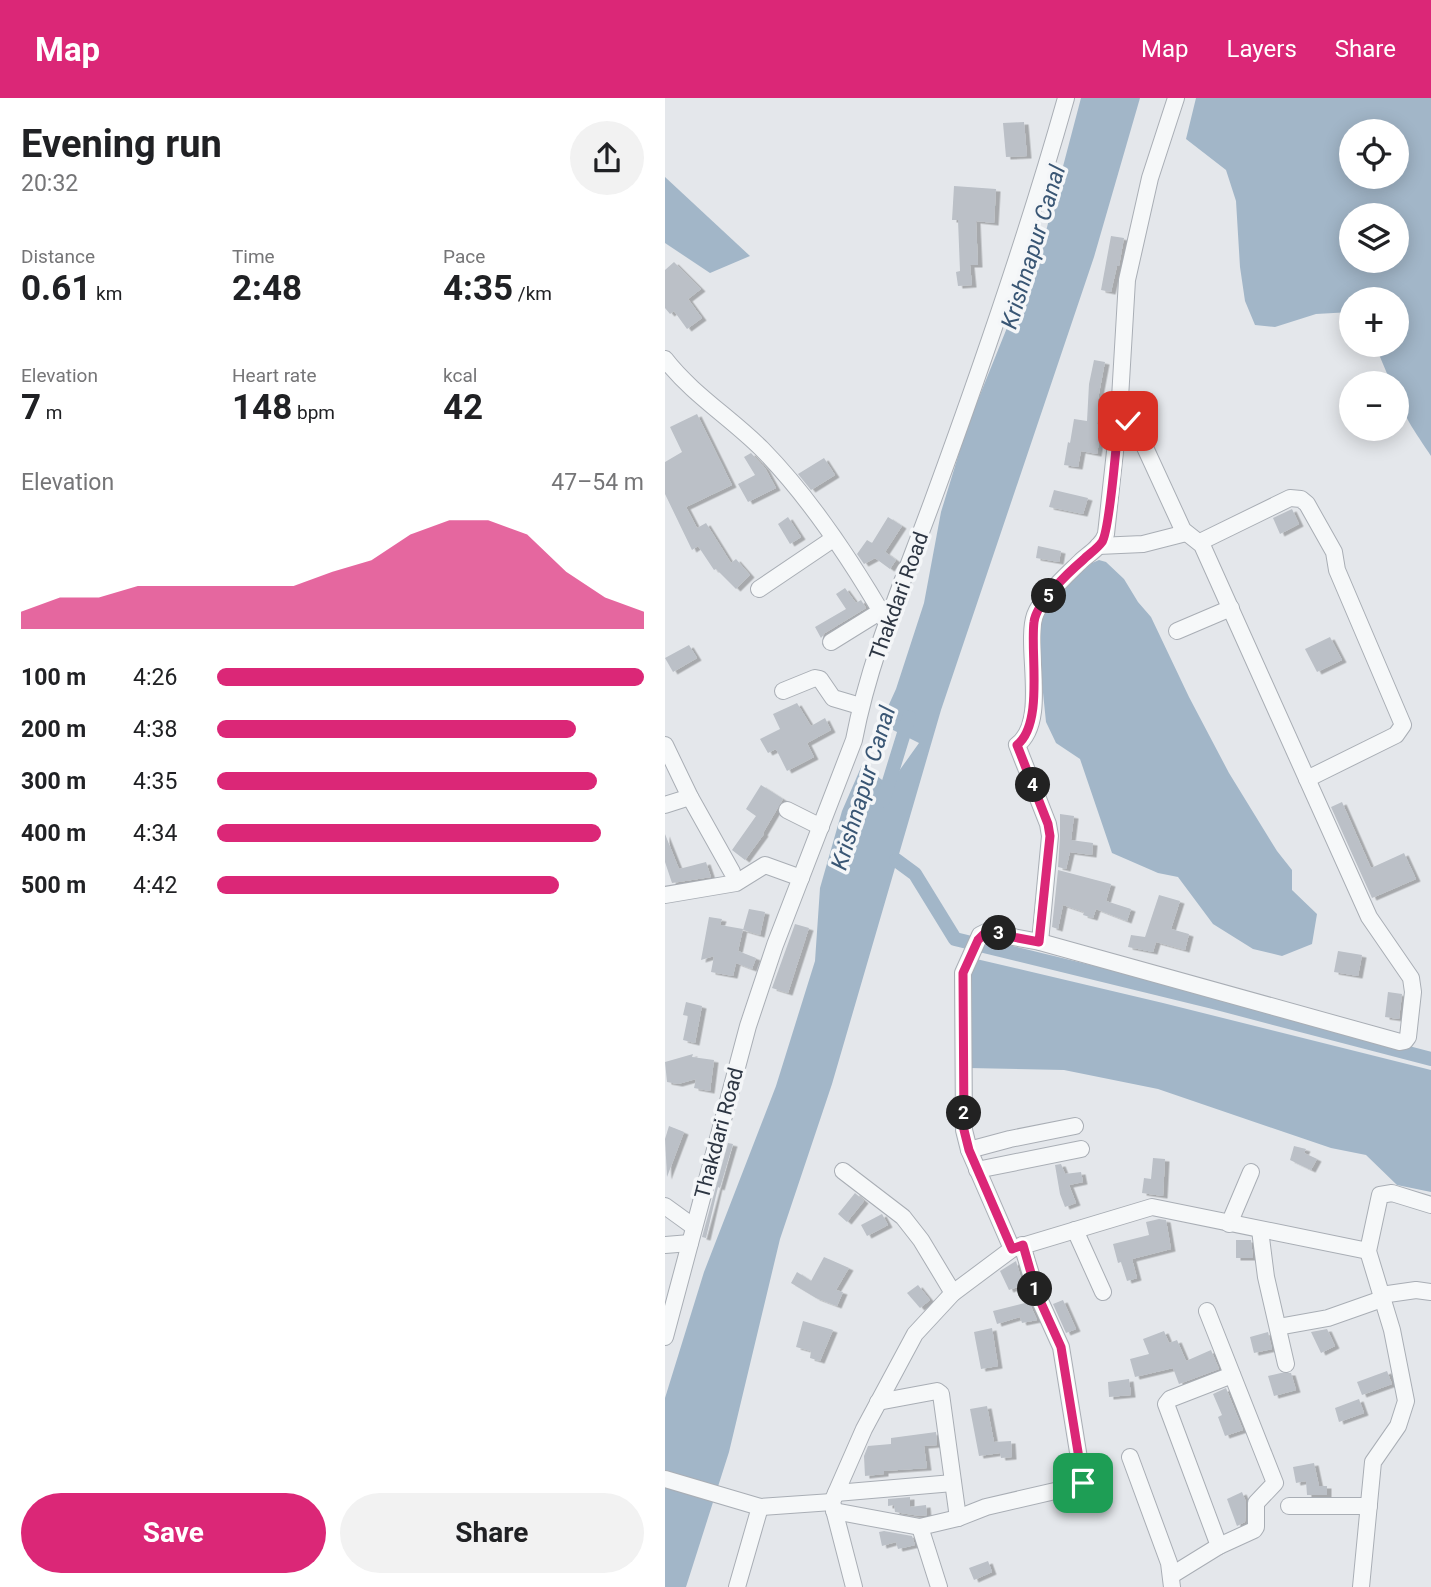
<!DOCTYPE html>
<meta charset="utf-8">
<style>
:root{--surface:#fff;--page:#f2f2f2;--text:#202124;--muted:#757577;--accent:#db2777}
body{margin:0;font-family:Roboto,sans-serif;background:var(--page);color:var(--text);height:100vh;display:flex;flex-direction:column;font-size:26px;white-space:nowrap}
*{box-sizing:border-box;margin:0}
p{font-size:23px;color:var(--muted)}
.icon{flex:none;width:38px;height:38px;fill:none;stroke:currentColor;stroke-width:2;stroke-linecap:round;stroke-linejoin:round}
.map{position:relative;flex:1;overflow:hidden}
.drawer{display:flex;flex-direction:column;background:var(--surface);width:665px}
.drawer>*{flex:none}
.fabs{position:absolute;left:674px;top:21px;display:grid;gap:14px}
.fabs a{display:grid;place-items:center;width:70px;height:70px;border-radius:50%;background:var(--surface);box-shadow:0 4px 18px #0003;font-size:35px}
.pin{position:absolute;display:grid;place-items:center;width:60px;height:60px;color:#fff;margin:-30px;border-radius:14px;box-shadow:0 4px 10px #0006}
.km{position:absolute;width:35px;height:35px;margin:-18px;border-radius:50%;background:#222;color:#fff;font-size:19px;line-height:35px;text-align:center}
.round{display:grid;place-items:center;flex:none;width:74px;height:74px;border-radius:37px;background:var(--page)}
.head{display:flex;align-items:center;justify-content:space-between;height:119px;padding:0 21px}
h1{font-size:38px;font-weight:700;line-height:52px}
.figures{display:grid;grid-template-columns:repeat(3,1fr);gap:10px;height:119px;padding:7px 21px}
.figures div{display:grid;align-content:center}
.figures b{font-size:35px;font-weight:700}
.figures small{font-size:19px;font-weight:400}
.figures p{font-size:19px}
.chart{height:196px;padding:14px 21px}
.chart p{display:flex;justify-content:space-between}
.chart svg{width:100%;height:126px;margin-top:7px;fill:var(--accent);opacity:.7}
.action{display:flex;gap:14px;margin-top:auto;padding:14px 21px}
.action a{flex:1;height:80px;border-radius:42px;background:var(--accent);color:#fff;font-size:28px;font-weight:700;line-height:80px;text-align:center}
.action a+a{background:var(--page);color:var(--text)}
ul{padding:0 21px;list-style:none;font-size:23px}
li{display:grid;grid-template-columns:112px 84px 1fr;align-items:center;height:52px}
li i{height:18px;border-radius:9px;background:var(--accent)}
header{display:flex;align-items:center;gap:42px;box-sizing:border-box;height:98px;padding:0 35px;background:var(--accent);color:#fff}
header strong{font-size:33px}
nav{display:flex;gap:38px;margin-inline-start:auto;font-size:24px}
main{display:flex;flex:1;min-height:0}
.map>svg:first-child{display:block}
.water{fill:#a2b6c8;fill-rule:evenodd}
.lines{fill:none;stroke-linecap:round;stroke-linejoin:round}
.canal{stroke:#a2b6c8;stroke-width:14}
.building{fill:#bbc0c7;filter:url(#shadow)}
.minor-casing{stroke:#a9aeb5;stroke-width:18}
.minor{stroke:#f6f8f9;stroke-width:16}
.route-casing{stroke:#fff;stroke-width:14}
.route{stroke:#db2777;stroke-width:9}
.labels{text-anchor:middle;stroke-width:7;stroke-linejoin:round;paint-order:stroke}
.street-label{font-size:21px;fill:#2c3542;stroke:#f4f6f8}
.water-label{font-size:23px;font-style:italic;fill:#395674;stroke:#f4f6f8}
</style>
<header>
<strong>Map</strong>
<nav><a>Map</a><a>Layers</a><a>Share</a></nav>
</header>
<main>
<section class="drawer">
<div class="head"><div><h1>Evening run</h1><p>20:32</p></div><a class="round"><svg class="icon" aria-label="share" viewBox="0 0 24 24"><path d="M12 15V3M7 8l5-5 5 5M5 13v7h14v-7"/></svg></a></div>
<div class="figures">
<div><p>Distance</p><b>0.61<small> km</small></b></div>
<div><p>Time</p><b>2:48</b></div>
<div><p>Pace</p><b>4:35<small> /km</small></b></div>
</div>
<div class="figures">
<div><p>Elevation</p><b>7<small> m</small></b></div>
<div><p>Heart rate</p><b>148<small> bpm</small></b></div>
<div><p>kcal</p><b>42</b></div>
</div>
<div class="chart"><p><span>Elevation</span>47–54 m</p>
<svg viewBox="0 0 160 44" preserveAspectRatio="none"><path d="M0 44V38L10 33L20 33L30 29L40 29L50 29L60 29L70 29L80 24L90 20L100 11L110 6L120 6L130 11L140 24L150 33L160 38V44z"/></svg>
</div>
<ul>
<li><b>100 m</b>4:26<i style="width:100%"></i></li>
<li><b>200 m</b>4:38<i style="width:84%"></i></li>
<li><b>300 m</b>4:35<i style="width:89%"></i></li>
<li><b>400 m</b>4:34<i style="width:90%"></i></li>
<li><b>500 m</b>4:42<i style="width:80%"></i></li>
</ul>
<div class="action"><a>Save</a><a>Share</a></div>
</section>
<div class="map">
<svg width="766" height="1489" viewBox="0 0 766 1489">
<defs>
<filter id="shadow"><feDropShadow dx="4.5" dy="2.5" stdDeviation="0" flood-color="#0004"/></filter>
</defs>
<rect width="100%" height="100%" fill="#e4e7eb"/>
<g class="water">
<polygon points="416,0 475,0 429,159 276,612 167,986 115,1141 64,1354 21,1489 0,1489 0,1300 39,1174 111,988 150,863 155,790 177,713 197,667 224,687 254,645 228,632 211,635 231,591 259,505 276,414 302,329 381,133"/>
<path d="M531,0H766V358C752,336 732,312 732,285H726L710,247H732V201H686V214L651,216L610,229L590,227L580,203L575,169L571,103L561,72L521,41ZM732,33V79H686V33ZM732,117V163H686V117Z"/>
<polygon points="0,79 85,158 45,175 0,145"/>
<polygon points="434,462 441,464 459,481 473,504 486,519 524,599 564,675 612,753 627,772 627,792 652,816 647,846 617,858 588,851 548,826 513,779 493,775 447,755 415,661 391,645 381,624 372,536 381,504 427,465"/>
<polygon points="307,860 498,905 766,972 766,1094 732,1087 701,1057 666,1050 493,991 399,972 304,970 301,876"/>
</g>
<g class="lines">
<g class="canal">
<polyline points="218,703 244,619"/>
<polyline points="231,762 250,776 290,841 548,904 766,961"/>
</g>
</g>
<g class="building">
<polygon points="359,24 362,58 341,59 338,25"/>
<polygon points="289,88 331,91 329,125 311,123 313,167 305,167 307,187 293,188 291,174 295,173 293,122 287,122"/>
<polygon points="446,138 459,140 454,168 452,168 446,194 436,192"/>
<polygon points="9,164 36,191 23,201 37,220 22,231 9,213 5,216 0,210 0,172"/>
<polygon points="429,262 440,264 433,301 432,326 437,326 432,356 416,353 413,369 399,367 403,344 405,345 409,321 422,323 424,286"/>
<polygon points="32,316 67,387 21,409 32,430 41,425 66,465 71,461 85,477 71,491 51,471 49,472 33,448 27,452 0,396 0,364 17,354 5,329"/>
<polygon points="86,355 100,370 111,390 83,404 73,386 90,377 79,359"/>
<polygon points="159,360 170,377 146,392 133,376"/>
<polygon points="389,392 423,400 418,416 384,409"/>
<polygon points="627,411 634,426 615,436 608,420"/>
<polygon points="123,419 136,439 125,446 113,426"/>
<polygon points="223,419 237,428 220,454 231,462 225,471 210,460 199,466 192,456 202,442 207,445"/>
<polygon points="373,448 396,453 394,464 371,460"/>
<polygon points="180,490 191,505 196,502 201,510 160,535 156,540 150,529 181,511 171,496"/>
<polygon points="665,539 677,562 652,574 640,551"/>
<polygon points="24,547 32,560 8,574 0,560"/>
<polygon points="132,605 146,628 160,620 166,632 142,645 149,659 122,673 111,651 103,655 95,641 115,631 108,616"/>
<polygon points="96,687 118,701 98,735 99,736 80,762 67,752 91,718 81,711"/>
<polygon points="677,704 706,770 739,755 751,781 707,800 666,709"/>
<polygon points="395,716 409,718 406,742 428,745 427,757 405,754 401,771 393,769 395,739"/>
<polygon points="0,736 14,771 41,764 46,779 7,785 0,764"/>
<polygon points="393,772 446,786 441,803 466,811 462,823 431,811 428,820 418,817 419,814 398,807 393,831 387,829"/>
<polygon points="494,797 515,803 506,831 524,836 520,852 491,844 488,854 463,849 466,837 480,839"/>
<polygon points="84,811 100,814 95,837 78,832"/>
<polygon points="44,819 57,821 55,827 78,831 73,853 91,860 87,871 71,865 68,878 46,874 49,858 36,862"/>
<polygon points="130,826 144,830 123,895 107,890"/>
<polygon points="673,853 697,857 693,878 669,874"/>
<polygon points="723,894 737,896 734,921 720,919"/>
<polygon points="21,904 37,908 30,945 18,942 23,918 18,917"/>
<polygon points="28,956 27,959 49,962 45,993 29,990 31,981 13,986 2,984 0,964"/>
<polygon points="4,1028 19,1034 2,1079 0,1041"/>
<polygon points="63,1045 68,1046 55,1090 53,1089 41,1140 37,1139"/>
<polygon points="629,1048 641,1051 639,1055 652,1061 646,1072 625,1062"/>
<polygon points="488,1060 500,1061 498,1098 477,1095 479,1080 486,1081"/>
<polygon points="396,1066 400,1076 416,1074 418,1084 404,1087 411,1105 400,1109 395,1096 390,1067"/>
<polygon points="190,1095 199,1103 182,1124 173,1116"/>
<polygon points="217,1116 223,1127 202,1138 196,1127"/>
<polygon points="494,1121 501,1122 506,1151 467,1161 472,1180 462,1183 456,1164 453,1165 448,1146 484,1137 481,1124"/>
<polygon points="571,1142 586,1142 588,1160 571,1160"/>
<polygon points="159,1159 184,1170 171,1192 178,1194 172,1208 151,1200 126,1185 132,1174 146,1183"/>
<polygon points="351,1163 358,1187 344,1192 335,1173"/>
<polygon points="253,1187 265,1202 255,1210 242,1195"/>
<polygon points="398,1202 411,1231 401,1235 388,1206"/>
<polygon points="364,1204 372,1222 357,1225 355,1219 332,1226 328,1213"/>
<polygon points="138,1223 168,1232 155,1263 145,1260 146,1253 131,1249"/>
<polygon points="327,1230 333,1268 316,1271 309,1234"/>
<polygon points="662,1231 670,1248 656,1255 646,1234"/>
<polygon points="499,1233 504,1245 512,1242 521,1263 546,1252 554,1271 514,1286 508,1270 470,1279 465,1261 484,1256 478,1241"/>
<polygon points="603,1234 607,1251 589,1255 585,1239"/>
<polygon points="722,1273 727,1286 697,1297 692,1284"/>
<polygon points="616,1275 626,1275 631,1292 609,1298 603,1278"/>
<polygon points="464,1281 466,1297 444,1299 443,1284"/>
<polygon points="561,1290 578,1332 560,1338 553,1319 557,1317 548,1296"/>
<polygon points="694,1301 699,1315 674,1324 670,1310"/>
<polygon points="322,1308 329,1344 346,1343 347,1359 336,1360 335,1355 314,1358 305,1311"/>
<polygon points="271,1334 272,1347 259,1348 262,1370 219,1373 219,1376 200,1378 199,1358 203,1348 226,1346 226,1340"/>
<polygon points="649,1365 654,1388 662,1388 662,1397 642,1397 641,1383 631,1385 628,1369"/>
<polygon points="577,1394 581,1404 580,1424 572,1428 562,1401"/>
<polygon points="245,1399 245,1409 261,1407 262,1417 255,1418 230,1414 229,1407 223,1408 223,1401"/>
<polygon points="219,1433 247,1438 250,1447 233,1451 231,1444 217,1448 214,1434"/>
<polygon points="323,1463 327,1474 309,1482 304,1470"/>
</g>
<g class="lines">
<g class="minor-casing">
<g id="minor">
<path d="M0,261C27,296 66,320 97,351C144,399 189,467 222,524"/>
<polyline points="535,444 625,400 636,401 642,406 669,454 672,472 738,627 731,637 642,681"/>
<polyline points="433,448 478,446 521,435"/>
<polyline points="94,491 168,441"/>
<polyline points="512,533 566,510"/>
<polyline points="166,544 216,513"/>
<polyline points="118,593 150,580 155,581 168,600 195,608"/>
<polyline points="0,647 25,699 67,774"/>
<polyline points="0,707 25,699"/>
<polyline points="122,712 156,729"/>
<polyline points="0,797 71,785 100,767 136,780"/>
<path d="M375,844L385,738L383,726L352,647C384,623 359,548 370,517C376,500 403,476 416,463C425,455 437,448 441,436L454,317L462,182L485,80L511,0"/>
<polyline points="304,1052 345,1041 410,1028"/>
<polyline points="312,1072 416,1051"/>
<polyline points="178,1073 238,1119 256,1142 288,1195"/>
<polyline points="0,1108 29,1129"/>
<polyline points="564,1126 586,1074"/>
<polyline points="410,1132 438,1194"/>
<polyline points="595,1132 601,1179 621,1266"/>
<polyline points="0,1147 25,1145"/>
<polyline points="347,1151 304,1052 299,1032 298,875 315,837 321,834 375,844 735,944 740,943 743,939 748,894 746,880 704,819 537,447 518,432 472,332 454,317"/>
<polyline points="716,1197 751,1192 766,1194"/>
<polyline points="613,1229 663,1220 717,1201"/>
<path d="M0,1239L83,928L110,847L189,642C205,558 240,479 269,399C317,268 363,135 401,0"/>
<polyline points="213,1304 272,1293 276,1296 293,1420"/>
<polyline points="465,1359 504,1465 507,1489"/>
<polyline points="0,1381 95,1409 167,1404"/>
<polyline points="171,1395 288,1385"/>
<polyline points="624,1408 704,1408"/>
<polyline points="169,1413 255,1429 293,1420 321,1409 416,1387 418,1385 396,1249 372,1196 357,1147"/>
<polyline points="255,1429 274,1489"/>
<polyline points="554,1448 501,1306 505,1301 567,1277"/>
<polyline points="507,1477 554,1448 589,1432 591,1429 591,1405 610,1385 542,1213"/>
<polyline points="72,1489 95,1409"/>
<polyline points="189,1489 167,1404 199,1331 250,1236 288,1195 347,1151 487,1109 703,1153"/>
<polyline points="696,1489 708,1364 733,1328 741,1303 727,1232 703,1153 715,1097 727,1095 766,1107"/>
</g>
</g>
<use href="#minor" class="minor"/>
</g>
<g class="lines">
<g class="route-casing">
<path id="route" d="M418,1385L396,1249L372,1196L358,1147L347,1151L304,1052L299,1032L298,875L313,842L321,834L374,844L385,738L383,726L352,647C379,626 365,555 369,524C371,505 404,474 418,462C424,456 432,451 437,444C445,432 452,338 454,317L463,323"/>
</g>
<use href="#route" class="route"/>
</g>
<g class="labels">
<g class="street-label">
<text transform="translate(234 498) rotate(-70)" y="7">Thakdari Road</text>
<text transform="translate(54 1035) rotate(-75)" y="7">Thakdari Road</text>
</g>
<g class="water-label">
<text transform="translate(368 149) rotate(-73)" y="8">Krishnapur Canal</text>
<text transform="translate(198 690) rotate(-73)" y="8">Krishnapur Canal</text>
</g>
</g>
</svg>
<div class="fabs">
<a><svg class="icon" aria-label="locate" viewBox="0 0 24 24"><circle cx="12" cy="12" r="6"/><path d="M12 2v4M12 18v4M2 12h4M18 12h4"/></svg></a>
<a><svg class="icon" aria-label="layers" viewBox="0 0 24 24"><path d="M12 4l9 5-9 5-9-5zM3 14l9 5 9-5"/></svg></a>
<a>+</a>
<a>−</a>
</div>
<div class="pin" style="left:418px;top:1385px;background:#1e9e55"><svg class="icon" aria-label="arrive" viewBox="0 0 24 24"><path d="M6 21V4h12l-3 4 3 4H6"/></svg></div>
<div class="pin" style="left:463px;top:323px;background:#d93025"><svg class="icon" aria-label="check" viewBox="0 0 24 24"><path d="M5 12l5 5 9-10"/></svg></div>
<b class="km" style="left:370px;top:1191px">1</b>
<b class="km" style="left:299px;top:1015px">2</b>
<b class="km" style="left:334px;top:835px">3</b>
<b class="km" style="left:368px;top:687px">4</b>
<b class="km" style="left:384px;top:498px">5</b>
</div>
</main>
